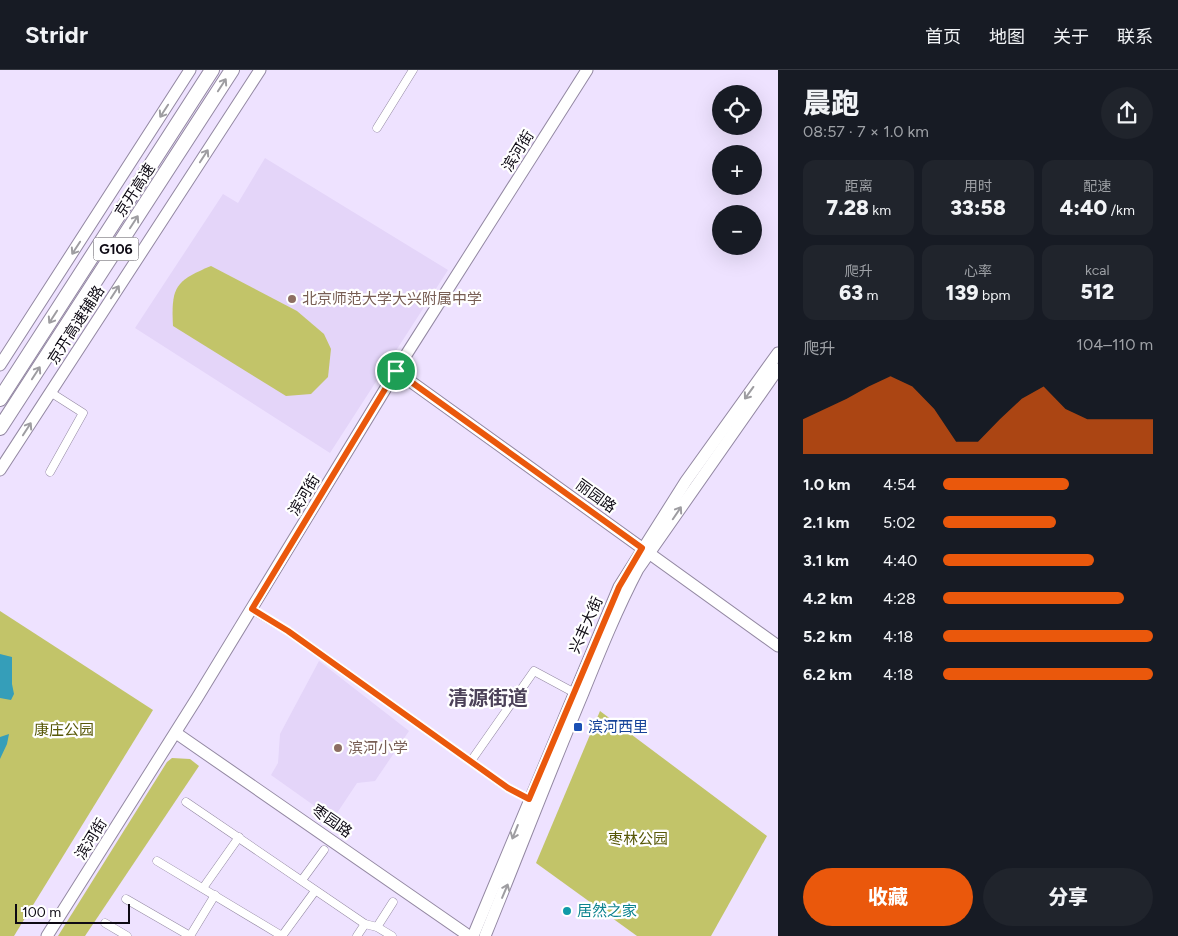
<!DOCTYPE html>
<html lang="zh">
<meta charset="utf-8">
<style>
:root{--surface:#171b24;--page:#20242c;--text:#f1f3f6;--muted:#9ea1a6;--line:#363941;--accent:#ea580c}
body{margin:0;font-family:Figtree,"Noto Sans SC",sans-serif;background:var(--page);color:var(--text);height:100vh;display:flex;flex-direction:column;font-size:19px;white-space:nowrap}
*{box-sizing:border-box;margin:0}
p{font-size:16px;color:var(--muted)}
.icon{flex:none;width:28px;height:28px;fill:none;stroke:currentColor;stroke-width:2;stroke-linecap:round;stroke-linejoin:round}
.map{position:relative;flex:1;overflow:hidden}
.sheet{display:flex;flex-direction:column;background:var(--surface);width:400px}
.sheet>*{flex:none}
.fabs{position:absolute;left:712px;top:15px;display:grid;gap:10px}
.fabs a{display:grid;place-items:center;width:50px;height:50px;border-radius:50%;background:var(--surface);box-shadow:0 5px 20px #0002;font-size:25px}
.scale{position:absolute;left:15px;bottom:12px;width:115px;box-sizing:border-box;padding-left:5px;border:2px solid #0d0913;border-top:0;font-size:14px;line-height:18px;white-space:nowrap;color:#0d0913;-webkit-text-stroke:4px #fff;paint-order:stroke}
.pin{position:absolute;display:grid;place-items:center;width:42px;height:42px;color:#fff;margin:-21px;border:2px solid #fff;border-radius:50%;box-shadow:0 1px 5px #0007}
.round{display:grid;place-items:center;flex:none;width:52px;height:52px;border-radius:26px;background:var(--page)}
.summary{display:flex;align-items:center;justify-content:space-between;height:85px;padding:0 25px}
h1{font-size:28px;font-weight:800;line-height:38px}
.figures{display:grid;grid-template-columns:repeat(3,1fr);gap:8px;height:85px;padding:5px 25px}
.figures div{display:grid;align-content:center;border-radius:12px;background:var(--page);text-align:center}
.figures b{font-size:21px;font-weight:800}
.figures small{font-size:14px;font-weight:400}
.figures p{font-size:14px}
.chart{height:140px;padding:10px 25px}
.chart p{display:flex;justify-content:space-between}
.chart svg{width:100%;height:90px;margin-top:5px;fill:var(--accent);opacity:.7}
.button{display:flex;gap:10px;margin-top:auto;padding:10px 25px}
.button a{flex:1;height:58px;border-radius:30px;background:var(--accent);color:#fff;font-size:20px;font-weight:800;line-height:58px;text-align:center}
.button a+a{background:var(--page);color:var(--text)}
ul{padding:0 25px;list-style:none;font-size:16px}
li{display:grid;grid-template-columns:80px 60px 1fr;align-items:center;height:38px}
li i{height:12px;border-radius:6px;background:var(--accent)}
header{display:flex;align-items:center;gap:30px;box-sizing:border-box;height:70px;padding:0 25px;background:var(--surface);border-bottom:1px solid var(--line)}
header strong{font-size:24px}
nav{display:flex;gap:28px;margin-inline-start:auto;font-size:18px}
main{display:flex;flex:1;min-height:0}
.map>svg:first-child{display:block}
.built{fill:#e4d5f9}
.green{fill:#c2c469}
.water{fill:#359eb9}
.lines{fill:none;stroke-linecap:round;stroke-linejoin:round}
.street-casing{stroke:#9388a2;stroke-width:9}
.secondary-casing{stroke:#9388a2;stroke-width:13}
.highway-casing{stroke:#9388a2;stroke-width:16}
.street{stroke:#fff;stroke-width:8}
.secondary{stroke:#fff;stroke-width:11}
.highway{stroke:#fff;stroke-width:14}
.oneway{stroke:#9e9da1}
.route-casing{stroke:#fff;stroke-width:10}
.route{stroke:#ea580c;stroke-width:6}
.education-dot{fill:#8d6e63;stroke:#fff;stroke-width:2}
.transit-dot{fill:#1a4fb4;stroke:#fff;stroke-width:2}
.culture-dot{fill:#0f9aa8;stroke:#fff;stroke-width:2}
.labels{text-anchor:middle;stroke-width:4.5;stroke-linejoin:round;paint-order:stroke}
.shield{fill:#fff;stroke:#56535a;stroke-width:1}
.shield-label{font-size:14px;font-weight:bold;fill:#0d0913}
.street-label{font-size:15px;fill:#0d0913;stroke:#fff}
.education-label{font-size:15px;fill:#785e54;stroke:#fff;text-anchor:start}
.transit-label{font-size:15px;fill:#164399;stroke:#fff;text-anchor:start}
.park-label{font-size:15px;fill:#585808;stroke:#fff}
.culture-label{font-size:15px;fill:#0d838f;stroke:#fff;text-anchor:start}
.district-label{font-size:20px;font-weight:bold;fill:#4c4259;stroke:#fff}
</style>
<header>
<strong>Stridr</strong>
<nav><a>首页</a><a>地图</a><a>关于</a><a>联系</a></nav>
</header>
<main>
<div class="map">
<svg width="778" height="866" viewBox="0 0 778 866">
<rect width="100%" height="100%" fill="#eee2ff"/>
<g class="built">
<polygon points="265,88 448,200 330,383 135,258 223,124 238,133"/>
<polygon points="319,591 409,661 375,711 357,713 333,749 271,705 278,693 280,664"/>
</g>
<g class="green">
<path d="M211,196L297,241L324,264L331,279L328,307L311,324L286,326L173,256C171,217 175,211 211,196Z"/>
<polygon points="0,541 153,640 14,866 0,866"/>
<polygon points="600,641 767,766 711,866 637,866 536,793"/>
<polygon points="172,688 190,689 199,696 85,866 58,866 167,692"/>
</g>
<g class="water">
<polygon points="0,584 12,587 12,614 14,624 11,630 0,628"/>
<polygon points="9,664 7,674 0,689 0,667"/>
</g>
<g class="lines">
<g class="street-casing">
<g id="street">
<polyline points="377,58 413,0"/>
<polyline points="50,402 83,343 50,322"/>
<polyline points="251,539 288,561 508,718 529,729"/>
<polyline points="471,691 534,601 573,622"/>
<polyline points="186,732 365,854 377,857 392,866"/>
<polyline points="157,791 282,866"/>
<polyline points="302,810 324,780"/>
<polyline points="203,818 239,767"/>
<polyline points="126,829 190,866"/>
<polyline points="105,853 127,866"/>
<polyline points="377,857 393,832"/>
<polyline points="190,866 215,825"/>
<polyline points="282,866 315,821"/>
<polyline points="357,866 365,854"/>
</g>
</g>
<g class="secondary-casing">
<g id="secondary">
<polyline points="0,295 190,0"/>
<polyline points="396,301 778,576"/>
<polyline points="0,400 260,0"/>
<polyline points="176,663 469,866"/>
<polyline points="47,866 197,628 406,285 587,0"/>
<polyline points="473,866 619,517 686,411 778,283"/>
<path d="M485,866C518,785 549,704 583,623C600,581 617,539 638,499L778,299"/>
</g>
</g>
<g class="highway-casing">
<g id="highway">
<polyline points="0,329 212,0"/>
<polyline points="0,358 232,0"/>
</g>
</g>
<use href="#street" class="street"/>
<use href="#secondary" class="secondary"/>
<use href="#highway" class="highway"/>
</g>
<defs><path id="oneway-shaft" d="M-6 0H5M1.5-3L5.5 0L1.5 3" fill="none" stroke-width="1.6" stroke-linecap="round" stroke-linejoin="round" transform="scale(1.25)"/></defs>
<g class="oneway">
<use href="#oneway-shaft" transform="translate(222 15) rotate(-57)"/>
<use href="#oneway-shaft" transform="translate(164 41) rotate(123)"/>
<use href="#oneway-shaft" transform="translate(204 86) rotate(-57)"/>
<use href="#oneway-shaft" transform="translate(134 152) rotate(-57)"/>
<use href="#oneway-shaft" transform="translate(76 178) rotate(123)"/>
<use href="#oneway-shaft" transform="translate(115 222) rotate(-57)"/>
<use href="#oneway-shaft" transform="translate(53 247) rotate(123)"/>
<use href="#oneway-shaft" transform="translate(36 303) rotate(-57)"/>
<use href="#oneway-shaft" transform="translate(749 323) rotate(126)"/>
<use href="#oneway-shaft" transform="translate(27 359) rotate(-57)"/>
<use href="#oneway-shaft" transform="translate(677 443) rotate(-56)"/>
<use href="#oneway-shaft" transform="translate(515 762) rotate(112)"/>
<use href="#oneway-shaft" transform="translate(505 821) rotate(-67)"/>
</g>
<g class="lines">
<g class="route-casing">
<polygon id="route" points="396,301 642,478 619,517 529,729 508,718 288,561 252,539"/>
</g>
<use href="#route" class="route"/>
</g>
<g class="education-dot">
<circle cx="292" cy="229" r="5"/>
<circle cx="338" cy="678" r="5"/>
</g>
<rect class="transit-dot" x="573" y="652" width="10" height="10" rx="2.5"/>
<circle class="culture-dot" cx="567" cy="841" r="5"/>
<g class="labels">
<rect class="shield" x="93.5" y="167.5" width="45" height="23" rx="4"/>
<g class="shield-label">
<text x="116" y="184">G106</text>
</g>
<g class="street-label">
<text transform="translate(518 81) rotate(-58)" y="5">滨河街</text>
<text transform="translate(135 120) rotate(-57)" y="5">京开高速</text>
<text transform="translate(76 255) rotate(-57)" y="5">京开高速辅路</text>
<text transform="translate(304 425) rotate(-59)" y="5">滨河街</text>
<text transform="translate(596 426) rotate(36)" y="5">丽园路</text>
<text transform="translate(586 555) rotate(-66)" y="5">兴丰大街</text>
<text transform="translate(332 751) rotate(35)" y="5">枣园路</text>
<text transform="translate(91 769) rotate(-58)" y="5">滨河街</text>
</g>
<g class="education-label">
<text x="302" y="234">北京师范大学大兴附属中学</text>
<text x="348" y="683">滨河小学</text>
</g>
<g class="transit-label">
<text x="588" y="662">滨河西里</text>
</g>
<g class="park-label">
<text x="64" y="665">康庄公园</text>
<text x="638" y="774">枣林公园</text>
</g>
<g class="culture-label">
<text x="577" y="846">居然之家</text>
</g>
<g class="district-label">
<text x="488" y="635">清源街道</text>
</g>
</g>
</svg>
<div class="fabs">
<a><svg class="icon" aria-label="locate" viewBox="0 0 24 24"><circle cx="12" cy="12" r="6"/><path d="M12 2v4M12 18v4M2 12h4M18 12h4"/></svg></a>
<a>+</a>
<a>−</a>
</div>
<div class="scale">100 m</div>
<div class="pin" style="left:396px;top:301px;background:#1e9e55"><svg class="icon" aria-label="arrive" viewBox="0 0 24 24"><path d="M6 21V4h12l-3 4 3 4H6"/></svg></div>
</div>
<section class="sheet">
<div class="summary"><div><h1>晨跑</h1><p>08:57 · 7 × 1.0 km</p></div><a class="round"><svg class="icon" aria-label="share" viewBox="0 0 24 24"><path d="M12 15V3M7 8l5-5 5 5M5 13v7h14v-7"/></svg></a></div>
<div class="figures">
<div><p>距离</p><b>7.28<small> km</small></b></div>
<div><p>用时</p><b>33:58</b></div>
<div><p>配速</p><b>4:40<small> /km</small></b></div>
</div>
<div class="figures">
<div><p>爬升</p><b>63<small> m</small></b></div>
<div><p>心率</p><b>139<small> bpm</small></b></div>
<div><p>kcal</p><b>512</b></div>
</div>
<div class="chart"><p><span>爬升</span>104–110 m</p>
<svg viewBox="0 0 160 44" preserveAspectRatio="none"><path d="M0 44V27L10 22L20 17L30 11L40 6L50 11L60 22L70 38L80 38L90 27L100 17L110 11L120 22L130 27L140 27L150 27L160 27V44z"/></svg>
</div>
<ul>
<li><b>1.0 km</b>4:54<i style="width:60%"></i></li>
<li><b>2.1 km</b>5:02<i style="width:54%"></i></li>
<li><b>3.1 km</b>4:40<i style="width:72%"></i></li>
<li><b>4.2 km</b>4:28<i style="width:86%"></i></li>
<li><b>5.2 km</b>4:18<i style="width:100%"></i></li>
<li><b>6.2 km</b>4:18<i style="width:100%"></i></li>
</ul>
<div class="button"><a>收藏</a><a>分享</a></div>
</section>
</main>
